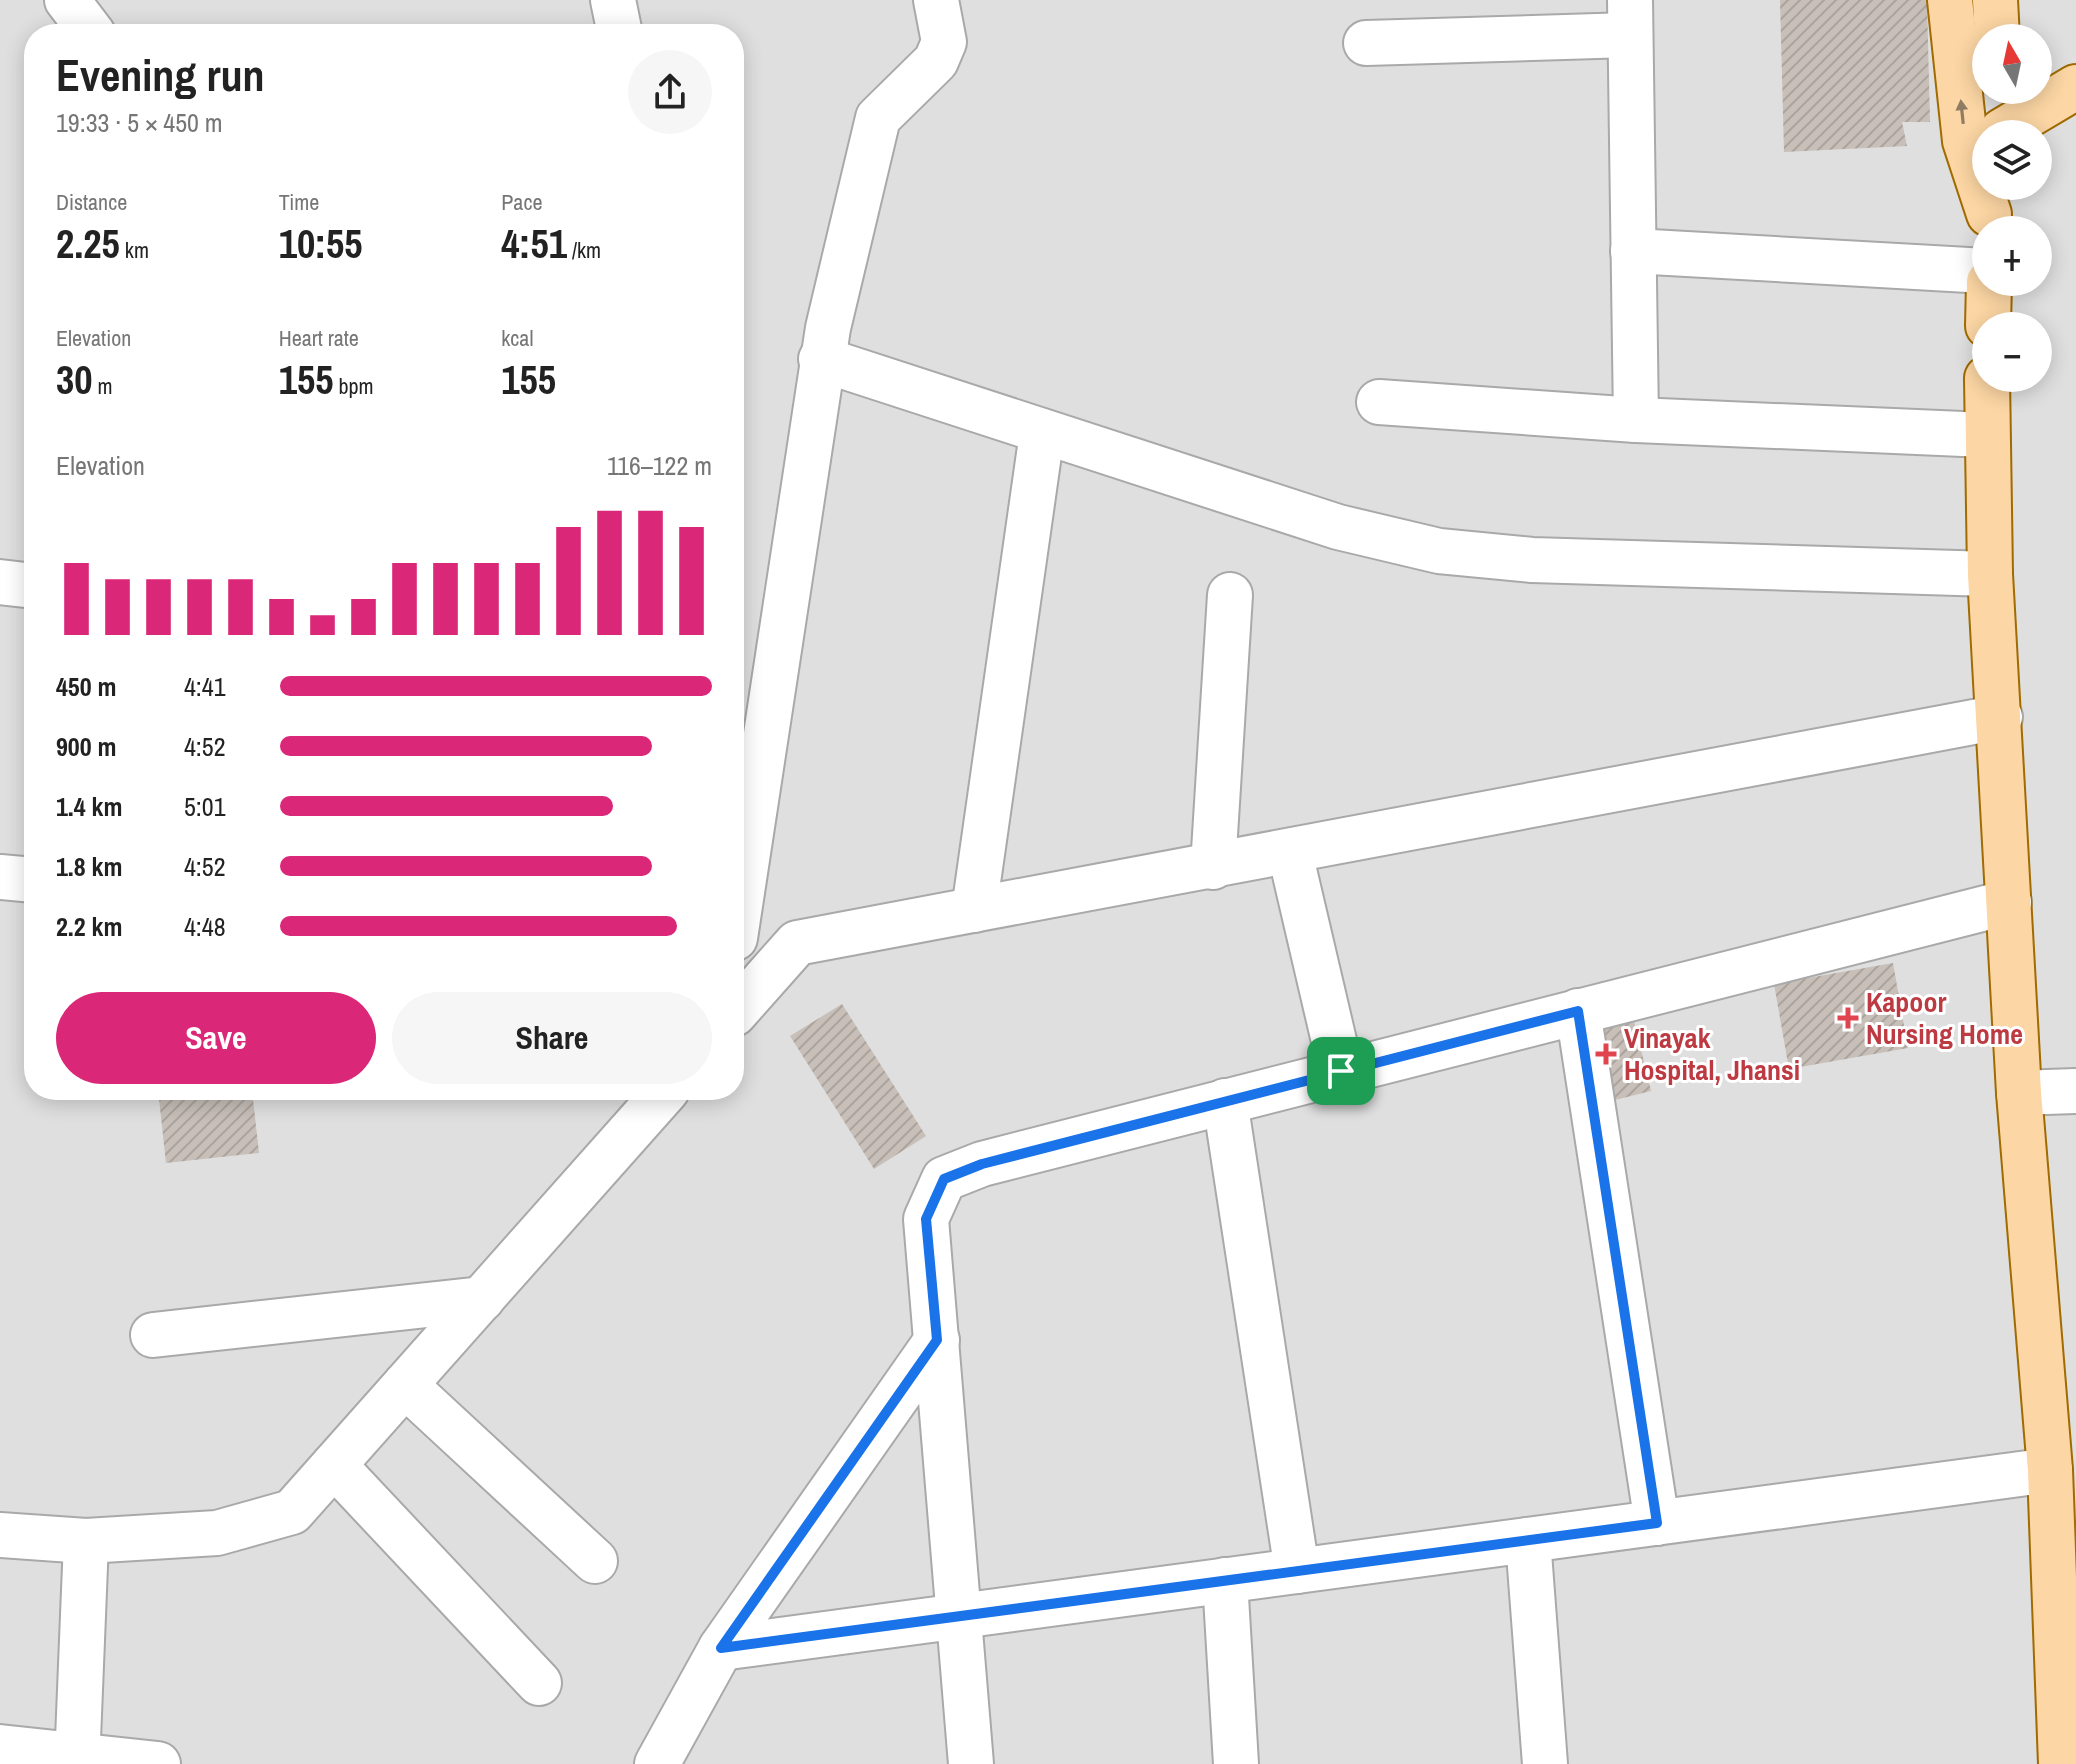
<!DOCTYPE html>
<meta charset="utf-8">
<style>
:root{--surface:#fff;--page:#f6f6f6;--text:#222;--muted:#767676;--accent:#db2777}
body{margin:0;font-family:"Archivo Narrow",sans-serif;background:var(--page);color:var(--text);height:100vh;display:flex;flex-direction:column;font-size:30px;white-space:nowrap}
*{box-sizing:border-box;margin:0}
p{font-size:26px;color:var(--muted)}
.icon{flex:none;width:44px;height:44px;fill:none;stroke:currentColor;stroke-width:2;stroke-linecap:round;stroke-linejoin:round}
.map{position:relative;flex:1;overflow:hidden}
.side{position:absolute;left:24px;top:24px;width:720px;height:1076px;display:flex;flex-direction:column;background:var(--surface);border-radius:32px;box-shadow:0 4px 20px #0003}
.side>*{flex:none}
.needle{width:52px;rotate:351deg}
.fabs{position:absolute;left:1972px;top:24px;display:grid;gap:16px}
.fabs a{display:grid;place-items:center;width:80px;height:80px;border-radius:50%;background:var(--surface);box-shadow:0 4px 20px #0003;font-size:40px}
.pin{position:absolute;display:grid;place-items:center;width:68px;height:68px;color:#fff;margin:-34px;border-radius:16px;box-shadow:0 4px 12px #0006}
.round{display:grid;place-items:center;flex:none;width:84px;height:84px;border-radius:42px;background:var(--page)}
.overview{display:flex;align-items:center;justify-content:space-between;height:136px;padding:0 32px}
h1{font-size:44px;font-weight:700;line-height:60px}
.figures{display:grid;grid-template-columns:repeat(3,1fr);gap:12px;height:136px;padding:8px 32px}
.figures div{display:grid;align-content:center}
.figures b{font-size:40px;font-weight:700}
.figures small{font-size:22px;font-weight:400}
.figures p{font-size:22px}
.chart{height:224px;padding:16px 32px}
.chart p{display:flex;justify-content:space-between}
.chart svg{width:100%;height:144px;margin-top:8px;stroke:var(--accent);stroke-width:6}
.cta{display:flex;gap:16px;margin-top:auto;padding:16px 32px}
.cta a{flex:1;height:92px;border-radius:48px;background:var(--accent);color:#fff;font-size:32px;font-weight:700;line-height:92px;text-align:center}
.cta a+a{background:var(--page);color:var(--text)}
ul{padding:0 32px;list-style:none;font-size:26px}
li{display:grid;grid-template-columns:128px 96px 1fr;align-items:center;height:60px}
li i{height:20px;border-radius:10px;background:var(--accent)}
.map>svg:first-child{display:block}
.residential{fill:#e0dfdf;fill-rule:evenodd}
.building{fill:url(#building-hatch)}
.lines{fill:none;stroke-linecap:round;stroke-linejoin:round}
.minor-casing{stroke:#a9a9a9;stroke-width:48}
.major-casing{stroke:#a06b00;stroke-width:48}
.minor{stroke:#fff;stroke-width:44}
.major{stroke:#fcd6a4;stroke-width:44}
.oneway{fill:#8f7c63}
.route-casing{stroke:#fff;stroke-width:16}
.route{stroke:#1a73e8;stroke-width:10}
.health-dot{fill:#e0444e;stroke:#fff;stroke-width:3}
.labels{text-anchor:middle;stroke-width:6;stroke-linejoin:round;paint-order:stroke}
.health-label{font-size:28px;font-weight:bold;fill:#be3a42;stroke:#fff;text-anchor:start}
</style>
<div class="map">
<svg width="2076" height="1764" viewBox="0 0 2076 1764">
<defs>
<pattern id="building-hatch" width="6" height="6" patternUnits="userSpaceOnUse" patternTransform="scale(2)"><rect width="6" height="6" fill="#c7bfb8"/><path d="M-1 1l2-2M0 6l6-6M5 7l2-2" fill="none" stroke="#aba49e"/></pattern>
</defs>
<rect width="100%" height="100%" fill="#f2efe9"/>
<path class="residential" d="M0,0H2076V1764H0ZM34,34H734V1090H34ZM1986,38H2038V90H1986ZM1986,134H2038V186H1986ZM1986,230H2038V282H1986ZM1986,326H2038V378H1986Z"/>
<g class="building">
<polygon points="1780,0 1927,0 1930,122 1902,122 1907,146 1784,152"/>
<polygon points="1893,963 1908,1048 1789,1069 1774,984"/>
<polygon points="842,1004 926,1136 874,1169 790,1036"/>
<polygon points="1634,1021 1651,1091 1607,1102 1589,1031"/>
<polygon points="158,1090 252,1090 259,1153 166,1163"/>
</g>
<g class="lines">
<g class="minor-casing">
<g id="minor">
<polyline points="67,0 93,34"/>
<polyline points="613,0 620,34"/>
<polyline points="1630,0 1636,420"/>
<polyline points="1366,43 1630,35"/>
<polyline points="1633,251 1986,271"/>
<polyline points="821,359 1338,527 1439,551 1532,560 1990,574"/>
<polyline points="1379,402 1636,420 1986,435"/>
<polyline points="0,582 34,586"/>
<polyline points="1290,853 1341,1071"/>
<polyline points="1213,867 1230,595"/>
<polyline points="0,877 34,880"/>
<polyline points="974,910 1042,433"/>
<polyline points="735,938 828,328 878,118 936,61 944,42 936,0"/>
<polyline points="1578,1011 1657,1523"/>
<polyline points="734,1014 797,943 2000,717"/>
<polyline points="2019,1093 2076,1091"/>
<polyline points="1225,1101 1297,1571"/>
<polyline points="153,1335 482,1299"/>
<polyline points="405,1385 595,1561"/>
<polyline points="334,1465 539,1683"/>
<polyline points="0,1535 86,1541 217,1533 292,1512 667,1090"/>
<polyline points="1528,1540 1545,1764"/>
<polyline points="1225,1580 1236,1764"/>
<polyline points="721,1648 2050,1470"/>
<polyline points="0,1747 158,1764"/>
<polyline points="77,1764 86,1541"/>
<polyline points="657,1764 721,1648 937,1340"/>
<polyline points="971,1764 926,1219 944,1179 982,1164 2009,902"/>
</g>
</g>
<g class="major-casing">
<g id="major">
<polyline points="1950,0 1965,141 1989,214"/>
<polyline points="1995,0 1997,38"/>
<polyline points="2002,131 2076,87"/>
<polyline points="1988,326 1989,282"/>
<polyline points="1987,378 1990,574 2019,1093 2050,1470 2061,1764"/>
</g>
</g>
<use href="#minor" class="minor"/>
<use href="#major" class="major"/>
</g>
<defs><path id="oneway-solid" d="M-6-.8H1V-3.2L6.5 0L1 3.2V.8H-6Z" transform="scale(2)"/></defs>
<use class="oneway" href="#oneway-solid" transform="translate(1962 112) rotate(-96)"/>
<g class="lines">
<g class="route-casing">
<polygon id="route" points="1578,1011 1657,1523 721,1648 937,1340 926,1219 944,1179 982,1164"/>
</g>
<use href="#route" class="route"/>
</g>
<g class="health-dot">
<path d="M1844 1006h8v8h8v8h-8v8h-8v-8h-8v-8h8z"/>
<path d="M1602 1042h8v8h8v8h-8v8h-8v-8h-8v-8h8z"/>
</g>
<g class="labels">
<g class="health-label">
<text x="1866" y="1012">Kapoor<tspan x="1866" dy="32">Nursing Home</tspan></text>
<text x="1624" y="1048">Vinayak<tspan x="1624" dy="32">Hospital, Jhansi</tspan></text>
</g>
</g>
</svg>
<div class="fabs">
<a><svg class="needle" viewBox="-14 -14 28 28"><path d="M0-13l5 13h-10z" fill="#e53935"/><path d="M0 13l5-13h-10z" fill="#767676"/></svg></a>
<a><svg class="icon" aria-label="layers" viewBox="0 0 24 24"><path d="M12 4l9 5-9 5-9-5zM3 14l9 5 9-5"/></svg></a>
<a>+</a>
<a>−</a>
</div>
<div class="pin" style="left:1341px;top:1071px;background:#1e9e55"><svg class="icon" aria-label="arrive" viewBox="0 0 24 24"><path d="M6 21V4h12l-3 4 3 4H6"/></svg></div>
<section class="side">
<div class="overview"><div><h1>Evening run</h1><p>19:33 · 5 × 450 m</p></div><a class="round"><svg class="icon" aria-label="share" viewBox="0 0 24 24"><path d="M12 15V3M7 8l5-5 5 5M5 13v7h14v-7"/></svg></a></div>
<div class="figures">
<div><p>Distance</p><b>2.25<small> km</small></b></div>
<div><p>Time</p><b>10:55</b></div>
<div><p>Pace</p><b>4:51<small> /km</small></b></div>
</div>
<div class="figures">
<div><p>Elevation</p><b>30<small> m</small></b></div>
<div><p>Heart rate</p><b>155<small> bpm</small></b></div>
<div><p>kcal</p><b>155</b></div>
</div>
<div class="chart"><p><span>Elevation</span>116–122 m</p>
<svg viewBox="0 0 160 44" preserveAspectRatio="none"><path d="M5 44V22M15 44V27M25 44V27M35 44V27M45 44V27M55 44V33M65 44V38M75 44V33M85 44V22M95 44V22M105 44V22M115 44V22M125 44V11M135 44V6M145 44V6M155 44V11"/></svg>
</div>
<ul>
<li><b>450 m</b>4:41<i style="width:100%"></i></li>
<li><b>900 m</b>4:52<i style="width:86%"></i></li>
<li><b>1.4 km</b>5:01<i style="width:77%"></i></li>
<li><b>1.8 km</b>4:52<i style="width:86%"></i></li>
<li><b>2.2 km</b>4:48<i style="width:92%"></i></li>
</ul>
<div class="cta"><a>Save</a><a>Share</a></div>
</section>
</div>
